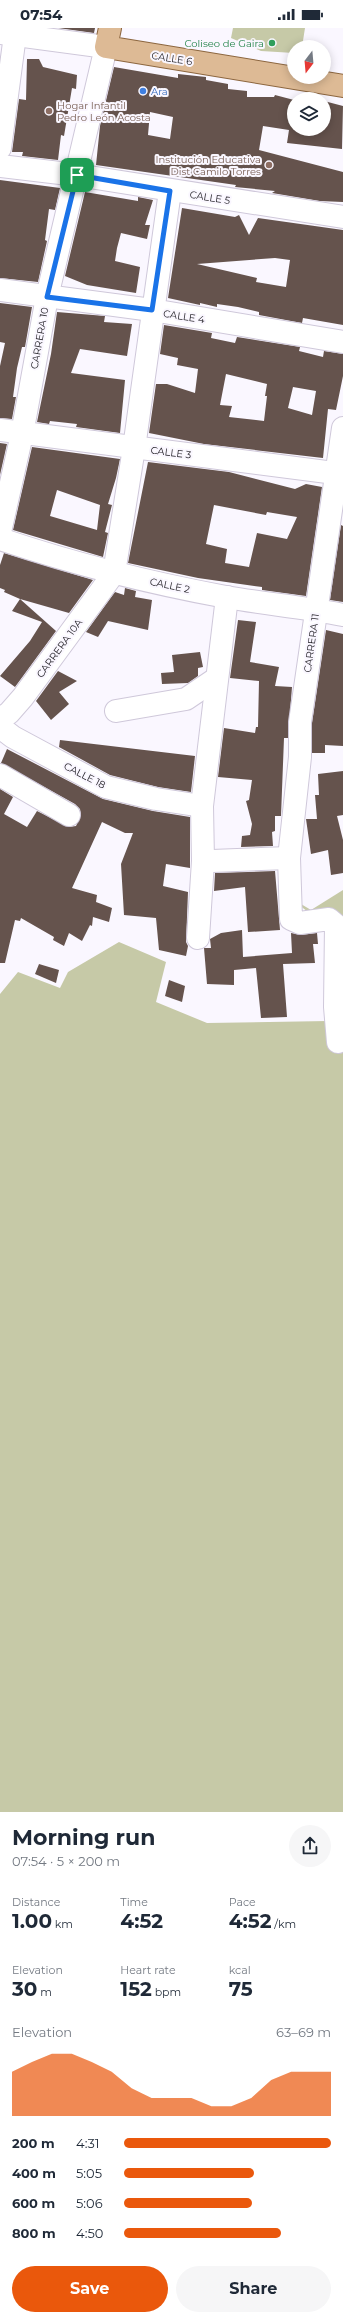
<!DOCTYPE html>
<meta charset="utf-8">
<style>
:root{--surface:#fff;--page:#f6f6f7;--text:#1f2937;--muted:#747a83;--accent:#ea580c}
body{margin:0;font-family:Montserrat,sans-serif;background:var(--page);color:var(--text);height:100vh;display:flex;flex-direction:column;font-size:15px;white-space:nowrap}
*{box-sizing:border-box;margin:0}
p{font-size:13px;color:var(--muted)}
.icon{flex:none;width:22px;height:22px;fill:none;stroke:currentColor;stroke-width:2;stroke-linecap:round;stroke-linejoin:round}
.map{position:relative;height:1784px;overflow:hidden}
.panel{display:flex;flex-direction:column;background:var(--surface);flex:1}
.panel>*{flex:none}
.needle{width:26px;rotate:196deg}
.buttons{position:absolute;left:287px;top:12px;display:grid;gap:8px}
.buttons a{display:grid;place-items:center;width:44px;height:44px;border-radius:50%;background:var(--surface);box-shadow:0 2px 10px #0003;font-size:20px}
.pin{position:absolute;display:grid;place-items:center;width:34px;height:34px;color:#fff;margin:-17px;border-radius:8px;box-shadow:0 2px 6px #0006}
.round{display:grid;place-items:center;flex:none;width:42px;height:42px;border-radius:21px;background:var(--page)}
.overview{display:flex;align-items:center;justify-content:space-between;height:68px;padding:0 12px}
h1{font-size:22px;font-weight:700;line-height:30px}
.metrics{display:grid;grid-template-columns:repeat(3,1fr);gap:6px;height:68px;padding:4px 12px}
.metrics div{display:grid;align-content:center}
.metrics b{font-size:20px;font-weight:700}
.metrics small{font-size:11px;font-weight:400}
.metrics p{font-size:11px}
.chart{height:112px;padding:8px 12px}
.chart p{display:flex;justify-content:space-between}
.chart svg{width:100%;height:72px;margin-top:4px;fill:var(--accent);opacity:.7}
.action{display:flex;gap:8px;margin-top:auto;padding:8px 12px}
.action a{flex:1;height:46px;border-radius:24px;background:var(--accent);color:#fff;font-size:16px;font-weight:700;line-height:46px;text-align:center}
.action a+a{background:var(--page);color:var(--text)}
ul{padding:0 12px;list-style:none;font-size:13px}
li{display:grid;grid-template-columns:64px 48px 1fr;align-items:center;height:30px}
li i{height:10px;border-radius:5px;background:var(--accent)}
.status{display:flex;justify-content:space-between;align-items:center;height:28px;padding:0 20px;background:var(--surface);direction:ltr}
.status svg{height:11px;fill:currentColor}
.map>svg:first-child{display:block}
.green{fill:#c6c9a7}
.building{fill:#65534d;fill-rule:evenodd}
.lines{fill:none;stroke-linecap:round;stroke-linejoin:round}
.minor-casing{stroke:#cfc8da;stroke-width:24}
.major-casing{stroke:#8c663f;stroke-width:24}
.minor{stroke:#fff;stroke-width:22}
.major{stroke:#ddba95;stroke-width:22}
.route-casing{stroke:#fff;stroke-width:8}
.route{stroke:#1a73e8;stroke-width:5}
.leisure-dot{fill:#2e9e5b;stroke:#faf7ff;stroke-width:1.5}
.shop-dot{fill:#3f7fe0;stroke:#faf7ff;stroke-width:1.5}
.education-dot{fill:#8d6e63;stroke:#faf7ff;stroke-width:1.5}
.labels{text-anchor:middle;stroke-width:4;stroke-linejoin:round;paint-order:stroke}
.leisure-label{font-size:10px;fill:#27864d;stroke:#faf7ff;text-anchor:end}
.street-label{font-size:10px;fill:#201e24;stroke:#faf7ff}
.shop-label{font-size:10px;fill:#366cbe;stroke:#faf7ff;text-anchor:start}
.education-label{font-size:10px;fill:#785e54;stroke:#faf7ff;text-anchor:start}
</style>
<div class="status"><b>07:54</b><svg viewBox="0 0 49 12"><path d="M0 12V9h3v3zM5 12V6h3v6zM10 12V3h3v9zM15 12V0h3v12zM26 1h20v11H26zM47 4h2v5h-2z"/></svg></div>
<div class="map">
<svg width="343" height="1784" viewBox="0 0 343 1784">
<rect width="100%" height="100%" fill="#faf7ff"/>
<g class="green">
<polygon points="233,0 305,0 302,19 294,19 294,25 261,23 231,10"/>
<polygon points="343,862 343,1784 0,1784 0,966 18,944 60,960 68,944 119,914 166,934 156,974 207,995 328,993 329,900 286,867 311,882"/>
</g>
<g class="building">
<polygon points="58,0 95,0 94,5"/>
<polygon points="27,31 39,31 43,39 77,47 76,61 72,60 64,108 61,107 58,132 22,128 23,124 12,124 19,71 26,72"/>
<path d="M114,39L178,50V46L206,49V52L228,56V61L247,63V69H274L275,67L294,72V101H324V73L343,78L342,121L287,115L289,102L263,98L259,122L343,144V174L320,173L272,165L275,163L235,159L236,157L96,137L100,98ZM150,84L173,89L170,111L148,107Z"/>
<polygon points="0,152 60,160 55,182 49,181 45,212 47,213 38,254 0,250"/>
<polygon points="85,164 138,173 138,169 153,172 145,197 150,197 147,211 121,205 117,220 115,233 140,239 136,265 87,257 65,248"/>
<path d="M182,180L235,189L239,187L249,207L258,190L343,202V297L303,290L302,295L259,287V284L238,279L217,276V279L200,275V277L168,270ZM275,230L290,232L286,259L256,254L257,250L197,236Z"/>
<polygon points="0,275 32,279 25,319 22,319 17,340 13,369 16,369 12,391 0,390 0,338 5,315 0,314"/>
<polygon points="57,284 105,288 104,294 132,296 127,328 80,321 71,345 125,352 120,405 76,399 77,396 50,393 49,396 37,394 51,326"/>
<path d="M164,297L212,305L211,310L235,315L237,309L300,319L299,323L323,329L324,323L343,326V348L336,382L328,381L323,430L204,416L149,405L156,356H167L195,365L198,341L177,337L178,330L160,326ZM226,346L267,356L265,368H267L264,393L229,389L232,378L220,377ZM293,359L316,363L312,387L288,380Z"/>
<polygon points="0,415 7,416 0,447"/>
<path d="M32,419L120,431L116,450L108,476L112,477L105,504L108,505L103,529L13,502ZM57,462L100,477L97,502L50,488Z"/>
<path d="M148,434L229,444L295,461L306,456L322,459L306,568L262,562V559L198,550L128,535ZM214,477L266,487L267,484L297,489L287,511L257,505L249,539L225,535L227,521L206,516Z"/>
<polygon points="341,497 343,498 343,574 330,572"/>
<polygon points="4,525 93,552 69,585 20,571 56,603 15,659 0,648 30,613 42,594 12,583 20,571 4,564 5,562 0,560 0,537"/>
<polygon points="125,560 136,563 135,569 152,572 148,602 108,593 98,609 86,604 115,564 124,567"/>
<polygon points="238,592 256,594 250,634 279,639 275,658 292,659 288,710 284,710 281,788 275,788 275,803 272,804 273,818 241,819 242,808 250,807 252,796 246,773 249,772 252,752 218,749 224,700 255,705 256,699 258,699 259,653 230,650"/>
<polygon points="326,602 343,606 343,718 325,717 325,725 312,725 312,695"/>
<polygon points="200,624 203,639 198,640 198,648 188,655 162,656 161,645 174,644 172,627"/>
<polygon points="58,643 77,653 59,664 69,676 51,692 36,673"/>
<polygon points="60,712 195,728 191,764 158,759 110,747 59,719"/>
<polygon points="7,721 103,771 153,783 190,789 190,840 166,836 163,858 188,864 186,914 188,918 186,928 159,922 156,890 124,887 121,836 133,805 125,805 102,794 72,860 97,867 96,874 112,880 109,894 93,889 92,898 90,897 82,913 69,905 64,918 53,912 54,909 21,890 20,893 15,892 5,935 0,935 0,761 13,769 4,786 27,799 37,783 69,799 76,798 81,787 80,781 75,776 1,735"/>
<polygon points="343,743 343,787 337,788 343,812 343,845 331,847 328,822 311,826 306,791 317,791 315,767 319,767 318,746"/>
<polygon points="275,843 280,902 248,904 245,859 214,863 215,845"/>
<polygon points="242,902 243,929 292,925 291,905 301,907 317,905 318,916 313,916 315,935 283,936 287,989 261,990 256,940 234,942 234,957 207,956 204,920 211,920 210,911 221,905"/>
<polygon points="39,936 59,942 56,955 35,946"/>
<polygon points="169,952 185,958 182,974 165,968"/>
</g>
<g class="lines">
<g class="minor-casing">
<g id="minor">
<polyline points="0,5 106,19 47,269 22,406 0,504"/>
<polyline points="0,120 15,7"/>
<polyline points="0,138 77,147 343,189"/>
<polyline points="0,262 152,282 343,314"/>
<polyline points="0,402 343,446"/>
<path d="M0,511C74,536 150,555 226,569C265,576 304,579 343,587"/>
<polyline points="116,683 186,671 217,650"/>
<polyline points="0,691 9,685 23,669 114,545 134,420 170,163"/>
<polyline points="0,699 13,709 106,759 156,771 202,778"/>
<polyline points="0,747 69,787"/>
<polyline points="212,833 289,830"/>
<polyline points="198,910 203,833 202,778 227,569"/>
<polyline points="338,1014 335,979 336,897 329,891 300,895 291,891 289,830 300,729 300,694 343,400"/>
</g>
</g>
<g class="major-casing">
<polyline id="major" points="110,0 106,19 343,58"/>
</g>
<use href="#minor" class="minor"/>
<use href="#major" class="major"/>
</g>
<g class="lines">
<g class="route-casing">
<polygon id="route" points="77,147 170,163 152,282 47,269"/>
</g>
<use href="#route" class="route"/>
</g>
<circle class="leisure-dot" cx="272" cy="15" r="4"/>
<circle class="shop-dot" cx="143" cy="63" r="4"/>
<g class="education-dot">
<circle cx="49" cy="83" r="4"/>
<circle cx="269" cy="137" r="4"/>
</g>
<g class="labels">
<g class="leisure-label">
<text x="264" y="19">Coliseo de Gaira</text>
</g>
<g class="street-label">
<text transform="translate(172 30) rotate(9)" y="4">CALLE 6</text>
<text transform="translate(210 169) rotate(9)" y="4">CALLE 5</text>
<text transform="translate(184 288) rotate(9)" y="4">CALLE 4</text>
<text transform="translate(39 310) rotate(-80)" y="4">CARRERA 10</text>
<text transform="translate(171 424) rotate(7)" y="4">CALLE 3</text>
<text transform="translate(170 557) rotate(12)" y="4">CALLE 2</text>
<text transform="translate(311 615) rotate(-82)" y="4">CARRERA 11</text>
<text transform="translate(59 620) rotate(-54)" y="4">CARRERA 10A</text>
<text transform="translate(85 747) rotate(27)" y="4">CALLE 18</text>
</g>
<g class="shop-label">
<text x="151" y="67">Ara</text>
</g>
<g class="education-label">
<text x="57" y="81">Hogar Infantil<tspan x="57" dy="12">Pedro León Acosta</tspan></text>
<text x="261" y="135" text-anchor="end">Institución Educativa<tspan x="261" dy="12">Dist Camilo Torres</tspan></text>
</g>
</g>
</svg>
<div class="buttons">
<a><svg class="needle" viewBox="-14 -14 28 28"><path d="M0-13l5 13h-10z" fill="#e53935"/><path d="M0 13l5-13h-10z" fill="#747a83"/></svg></a>
<a><svg class="icon" aria-label="layers" viewBox="0 0 24 24"><path d="M12 4l9 5-9 5-9-5zM3 14l9 5 9-5"/></svg></a>
</div>
<div class="pin" style="left:77px;top:147px;background:#1e9e55"><svg class="icon" aria-label="arrive" viewBox="0 0 24 24"><path d="M6 21V4h12l-3 4 3 4H6"/></svg></div>
</div>
<section class="panel">
<div class="overview"><div><h1>Morning run</h1><p>07:54 · 5 × 200 m</p></div><a class="round"><svg class="icon" aria-label="share" viewBox="0 0 24 24"><path d="M12 15V3M7 8l5-5 5 5M5 13v7h14v-7"/></svg></a></div>
<div class="metrics">
<div><p>Distance</p><b>1.00<small> km</small></b></div>
<div><p>Time</p><b>4:52</b></div>
<div><p>Pace</p><b>4:52<small> /km</small></b></div>
</div>
<div class="metrics">
<div><p>Elevation</p><b>30<small> m</small></b></div>
<div><p>Heart rate</p><b>152<small> bpm</small></b></div>
<div><p>kcal</p><b>75</b></div>
</div>
<div class="chart"><p><span>Elevation</span>63–69 m</p>
<svg viewBox="0 0 160 44" preserveAspectRatio="none"><path d="M0 44V17L10 11L20 6L30 6L40 11L50 17L60 27L70 33L80 33L90 33L100 38L110 38L120 33L130 22L140 17L150 17L160 17V44z"/></svg>
</div>
<ul>
<li><b>200 m</b>4:31<i style="width:100%"></i></li>
<li><b>400 m</b>5:05<i style="width:63%"></i></li>
<li><b>600 m</b>5:06<i style="width:62%"></i></li>
<li><b>800 m</b>4:50<i style="width:76%"></i></li>
</ul>
<div class="action"><a>Save</a><a>Share</a></div>
</section>
